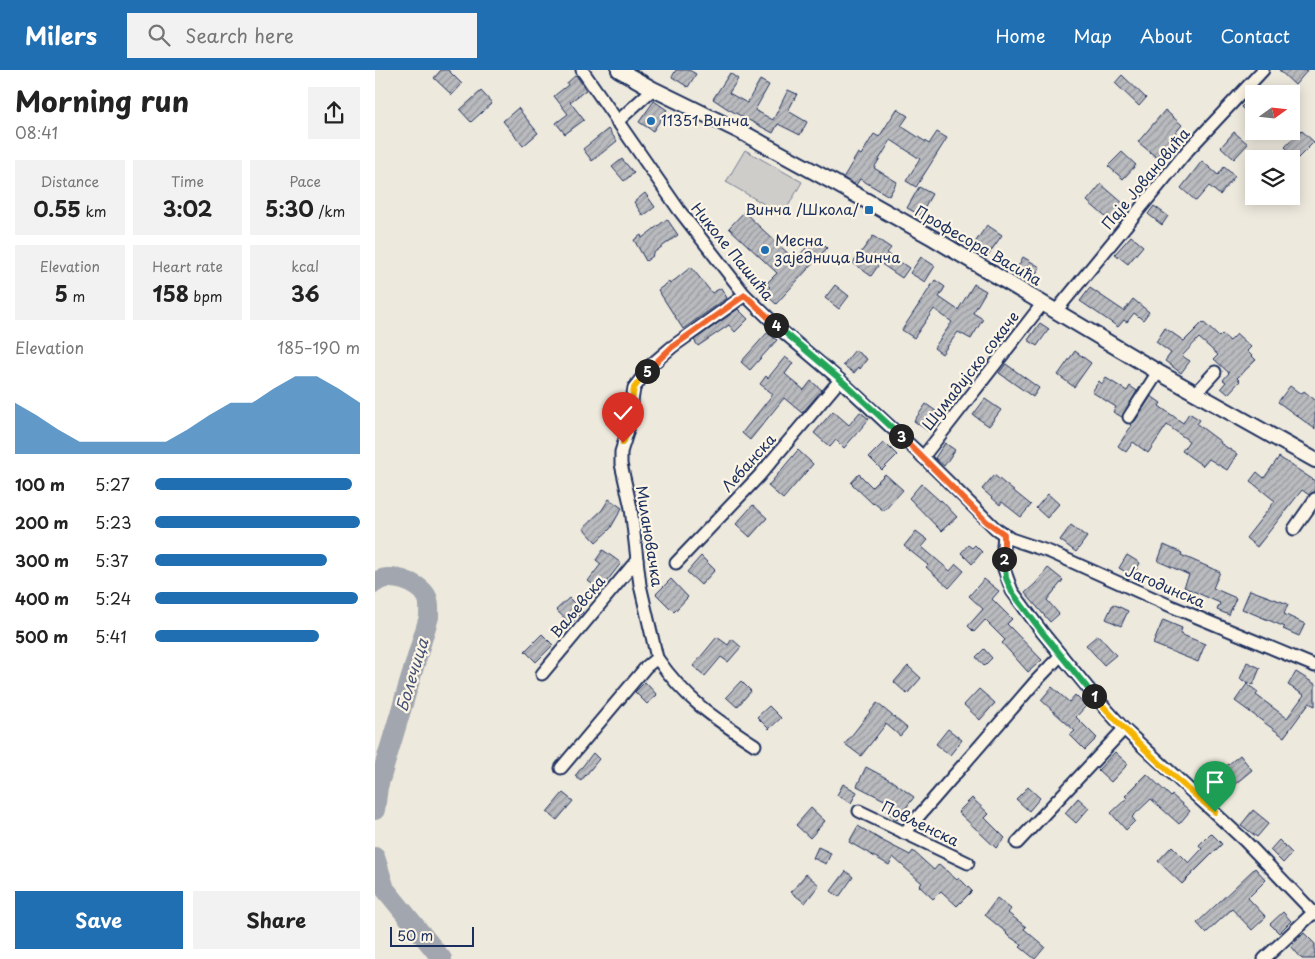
<!DOCTYPE html>
<meta charset="utf-8">
<style>
:root{--surface:#fff;--page:#f2f2f2;--text:#222;--muted:#767676;--accent:#1f6fb2}
body{margin:0;font-family:"Playpen Sans",sans-serif;background:var(--page);color:var(--text);height:100vh;display:flex;flex-direction:column;font-size:19px;white-space:nowrap}
*{box-sizing:border-box;margin:0}
p{font-size:16px;color:var(--muted)}
.icon{flex:none;width:28px;height:28px;fill:none;stroke:currentColor;stroke-width:2;stroke-linecap:round;stroke-linejoin:round}
.map{position:relative;flex:1;overflow:hidden}
.sheet{display:flex;flex-direction:column;background:var(--surface);width:375px}
.sheet>*{flex:none}
.needle{width:32px;rotate:75deg}
.fabs{position:absolute;left:870px;top:15px;display:grid;gap:10px}
.fabs a{display:grid;place-items:center;width:55px;height:55px;border-radius:0px;background:var(--surface);box-shadow:0 2px 12px #0003;font-size:25px}
.scale{position:absolute;left:15px;bottom:12px;width:84px;box-sizing:border-box;padding-left:5px;border:2px solid #1b2f5e;border-top:0;font-size:14px;line-height:18px;white-space:nowrap;color:#1b2f5e;-webkit-text-stroke:4px #fcf5e5;paint-order:stroke}
.pin{position:absolute;display:grid;place-items:center;width:42px;height:42px;color:#fff;margin:-51px -21px;border-radius:50% 50% 50% 0;rotate:-45deg;box-shadow:0 0 5px #0007}
.pin .icon{rotate:45deg}
.km{position:absolute;width:25px;height:25px;margin:-12px;border-radius:50%;background:#222;color:#fff;font-size:14px;line-height:25px;text-align:center}
.round{display:grid;place-items:center;flex:none;width:52px;height:52px;border-radius:0px;background:var(--page)}
.headline{display:flex;align-items:center;justify-content:space-between;height:85px;padding:0 15px}
h1{font-size:28px;font-weight:700;line-height:38px}
.metrics{display:grid;grid-template-columns:repeat(3,1fr);gap:8px;height:85px;padding:5px 15px}
.metrics div{display:grid;align-content:center;border-radius:0px;background:var(--page);text-align:center}
.metrics b{font-size:21px;font-weight:700}
.metrics small{font-size:14px;font-weight:400}
.metrics p{font-size:14px}
.chart{height:140px;padding:10px 15px}
.chart p{display:flex;justify-content:space-between}
.chart svg{width:100%;height:90px;margin-top:5px;fill:var(--accent);opacity:.7}
.button{display:flex;gap:10px;margin-top:auto;padding:10px 15px}
.button a{flex:1;height:58px;border-radius:0px;background:var(--accent);color:#fff;font-size:20px;font-weight:700;line-height:58px;text-align:center}
.button a+a{background:var(--page);color:var(--text)}
ul{padding:0 15px;list-style:none;font-size:16px}
li{display:grid;grid-template-columns:80px 60px 1fr;align-items:center;height:38px}
li i{height:12px;border-radius:6px;background:var(--accent)}
header{display:flex;align-items:center;gap:30px;box-sizing:border-box;height:70px;padding:0 25px;background:var(--accent);color:#fff}
header strong{font-size:24px}
nav{display:flex;gap:28px;margin-inline-start:auto;font-size:18px}
.search{width:350px;height:45px;background:var(--page);display:flex;align-items:center;gap:12px;box-sizing:border-box;padding:0 18px;border-radius:0px;color:var(--muted);font-size:19px}
main{display:flex;flex:1;min-height:0}
.map>svg:first-child{display:block}
.pitch{fill:#cfcdca;stroke:#757e94}
.lines{fill:none;stroke-linecap:round;stroke-linejoin:round}
.river{stroke:#a2a7af;stroke-width:20}
.building{fill:url(#building-hatch);stroke:#1b2f5e}
.minor-casing{stroke:#1b2f5e;stroke-width:15}
.tertiary-casing{stroke:#1b2f5e;stroke-width:18}
.minor{stroke:#fcf5e5;stroke-width:11}
.tertiary{stroke:#fcf5e5;stroke-width:14}
.split-1-casing{stroke:#fff;stroke-width:10}
.split-2-casing{stroke:#fff;stroke-width:10}
.split-3-casing{stroke:#fff;stroke-width:10}
.split-4-casing{stroke:#fff;stroke-width:10}
.split-5-casing{stroke:#fff;stroke-width:10}
.split-6-casing{stroke:#fff;stroke-width:10}
.split-1{stroke:#f5b400;stroke-width:6}
.split-2{stroke:#22a559;stroke-width:6}
.split-3{stroke:#f0652b;stroke-width:6}
.split-4{stroke:#22a559;stroke-width:6}
.split-5{stroke:#f0652b;stroke-width:6}
.split-6{stroke:#f5b400;stroke-width:6}
.poi-dot{fill:#1f6fb2;stroke:#fcf5e5;stroke-width:2}
.labels{text-anchor:middle;stroke-width:4.5;stroke-linejoin:round;paint-order:stroke}
.poi-label{font-size:15px;fill:#1b2f5e;stroke:#fcf5e5;text-anchor:start}
.street-label{font-size:15px;fill:#1b2f5e;stroke:#fcf5e5}
.water-label{font-size:16px;font-style:italic;fill:#445376;stroke:#fcf5e5}
</style>
<header>
<strong>Milers</strong>
<div class="search"><svg class="icon" aria-label="search" viewBox="0 0 24 24"><circle cx="10" cy="10" r="6"/><path d="M15 15l6 6"/></svg>Search here</div>
<nav><a>Home</a><a>Map</a><a>About</a><a>Contact</a></nav>
</header>
<main>
<section class="sheet">
<div class="headline"><div><h1>Morning run</h1><p>08:41</p></div><a class="round"><svg class="icon" aria-label="share" viewBox="0 0 24 24"><path d="M12 15V3M7 8l5-5 5 5M5 13v7h14v-7"/></svg></a></div>
<div class="metrics">
<div><p>Distance</p><b>0.55<small> km</small></b></div>
<div><p>Time</p><b>3:02</b></div>
<div><p>Pace</p><b>5:30<small> /km</small></b></div>
</div>
<div class="metrics">
<div><p>Elevation</p><b>5<small> m</small></b></div>
<div><p>Heart rate</p><b>158<small> bpm</small></b></div>
<div><p>kcal</p><b>36</b></div>
</div>
<div class="chart"><p><span>Elevation</span>185–190 m</p>
<svg viewBox="0 0 160 44" preserveAspectRatio="none"><path d="M0 44V19L10 25L20 32L30 38L40 38L50 38L60 38L70 38L80 32L90 25L100 19L110 19L120 12L130 6L140 6L150 12L160 19V44z"/></svg>
</div>
<ul>
<li><b>100 m</b>5:27<i style="width:96%"></i></li>
<li><b>200 m</b>5:23<i style="width:100%"></i></li>
<li><b>300 m</b>5:37<i style="width:84%"></i></li>
<li><b>400 m</b>5:24<i style="width:99%"></i></li>
<li><b>500 m</b>5:41<i style="width:80%"></i></li>
</ul>
<div class="button"><a>Save</a><a>Share</a></div>
</section>
<div class="map">
<svg width="940" height="889" viewBox="0 0 940 889">
<defs>
<pattern id="building-hatch" width="6" height="6" patternUnits="userSpaceOnUse" patternTransform="scale(1.25)"><rect width="6" height="6" fill="#babbbe"/><path d="M-1 1l2-2M0 6l6-6M5 7l2-2" fill="none" stroke="#96989e"/></pattern>
</defs>
<rect width="100%" height="100%" fill="#eee9dd"/>
<filter id="ink" filterUnits="userSpaceOnUse"><feTurbulence type="fractalNoise" baseFrequency=".02" numOctaves="2"/><feDisplacementMap in="SourceGraphic" scale="10" xChannelSelector="R" yChannelSelector="G"/><feConvolveMatrix kernelMatrix="1 2 1 2 8 2 1 2 1" color-interpolation-filters="sRGB"/></filter>
<g filter="url(#ink)">
<polygon class="pitch" points="370,80 427,112 408,145 351,112"/>
<g class="lines">
<g class="river">
<path d="M0,513C12,501 45,512 52,527C55,532 54,541 54,547L3,717L0,740"/>
<polyline points="0,787 10,819 67,889"/>
</g>
</g>
<g class="building">
<polygon points="66,0 73,0 87,14 77,25 59,8"/>
<polygon points="301,0 314,0 321,4 313,17 297,7"/>
<polygon points="904,0 933,0 920,15"/>
<polygon points="355,3 363,9 354,23 372,33 385,10 394,15 380,40 398,50 413,20 422,24 413,41 432,52 425,65 403,54 398,63 353,39 338,29"/>
<polygon points="201,5 211,20 195,32 209,50 190,64 181,53 193,44 179,26 193,15 192,13"/>
<polygon points="747,5 771,28 764,36 740,13"/>
<polygon points="106,21 117,33 96,52 85,40"/>
<polygon points="879,24 879,49 866,37"/>
<polygon points="279,31 292,40 278,61 264,52"/>
<polygon points="143,38 163,63 148,76 128,51"/>
<polygon points="522,39 533,46 526,56 554,74 562,62 572,68 541,117 531,111 545,89 516,70 499,98 522,112 514,126 485,109 481,115 468,108 483,83 486,85 499,64 504,67"/>
<polygon points="790,40 807,55 781,87 763,72"/>
<polygon points="233,59 242,71 217,91 208,79"/>
<polygon points="926,60 939,72 922,89 910,77"/>
<polygon points="859,62 873,74 859,89 846,77"/>
<polygon points="747,82 761,95 748,109 733,96"/>
<polygon points="247,89 259,103 249,111 237,97"/>
<polygon points="827,91 843,105 849,97 860,106 845,125 834,116 821,131 806,118"/>
<polygon points="726,114 749,134 735,151 712,131"/>
<polygon points="544,117 557,124 545,145 532,138"/>
<polygon points="270,123 280,137 268,146 259,132"/>
<polygon points="779,136 793,146 787,155 773,144"/>
<polygon points="369,142 420,190 441,167 452,178 401,234 389,223 395,217 391,214 402,203 354,158"/>
<polygon points="292,149 303,165 277,184 278,186 271,191 259,170 266,165 267,168"/>
<polygon points="612,155 627,165 611,188 597,177"/>
<polygon points="498,166 516,178 512,183 534,198 527,208 505,193 496,206 478,193"/>
<polygon points="756,166 768,176 753,194 740,184"/>
<polygon points="546,187 560,196 550,212 535,203"/>
<polygon points="648,187 665,197 656,214 639,204"/>
<polygon points="316,197 337,223 346,218 352,228 308,259 283,220 294,212 295,214"/>
<polygon points="560,210 570,217 564,227 583,240 599,214 611,221 598,243 608,249 596,269 583,262 567,284 559,278 577,252 559,239 539,268 527,260"/>
<polygon points="460,215 474,226 464,239 450,228"/>
<polygon points="715,218 749,241 758,229 774,242 768,250 759,243 752,252 749,250 743,257 705,231"/>
<polygon points="363,239 373,249 360,262 354,255 323,276 319,270"/>
<polygon points="828,252 844,267 847,264 855,271 862,264 876,277 872,281 881,290 862,308 865,311 853,324 846,318 851,312 848,310 854,303 839,289 843,285 824,268 807,286 815,291 806,303 790,291 796,283 781,272 790,258 809,271"/>
<polygon points="665,253 674,259 662,276 653,270"/>
<polygon points="392,263 402,270 375,300 366,292"/>
<polygon points="480,280 492,289 485,299 484,297 479,303 468,295"/>
<polygon points="700,281 716,293 699,317 683,305"/>
<polygon points="410,287 418,293 410,304 429,320 436,311 447,320 427,343 409,328 375,370 367,363 398,324 385,314 391,306 393,308"/>
<polygon points="631,294 664,318 658,327 624,303"/>
<polygon points="731,308 752,321 755,316 762,321 747,347 738,342 741,337 717,322 724,311 727,314"/>
<polygon points="915,316 926,324 929,321 940,330 940,359 903,332"/>
<polygon points="776,326 786,333 784,336 808,353 814,343 825,350 822,354 846,372 845,373 862,384 852,400 834,389 828,396 807,381 814,371 792,355 773,383 758,372 751,382 743,376 757,355 756,354 760,351"/>
<polygon points="610,329 626,340 614,356 598,345"/>
<polygon points="551,334 565,344 553,361 539,351"/>
<polygon points="238,337 248,343 244,356 231,349"/>
<polygon points="458,341 474,355 485,342 494,349 469,378 461,370 455,377 439,363"/>
<polygon points="509,372 522,385 507,400 494,387"/>
<polygon points="570,373 580,380 569,396 560,388"/>
<polygon points="423,380 438,394 408,429 393,416"/>
<polygon points="904,387 940,411 940,422 934,425 927,420 882,477 871,468 900,431 875,411 882,402 889,408"/>
<polygon points="484,404 497,417 510,404 528,420 509,441 499,433 498,434 476,413"/>
<polygon points="619,405 656,435 646,447 627,432 625,435 607,419"/>
<polygon points="546,414 565,431 566,430 582,447 566,461 534,428"/>
<polygon points="673,424 684,434 672,448 661,438"/>
<polygon points="234,429 247,438 235,459 221,472 208,458 227,440"/>
<polygon points="378,435 392,448 375,467 361,454"/>
<polygon points="696,455 712,467 701,482 685,470"/>
<polygon points="541,461 553,470 547,477 575,501 581,494 589,501 574,518 551,497 553,495 529,476"/>
<polygon points="593,475 597,478 600,475 607,482 597,494 586,483"/>
<polygon points="789,475 807,483 806,485 845,502 838,518 861,528 854,545 842,540 845,533 809,517 814,505 783,491"/>
<polygon points="228,480 246,493 225,520 213,511 226,494 221,490"/>
<polygon points="752,485 765,493 758,506 744,498"/>
<polygon points="326,486 340,500 326,515 312,502"/>
<polygon points="673,498 688,510 672,530 684,544 675,552 650,523 661,513"/>
<polygon points="296,509 313,527 299,542 281,524"/>
<polygon points="609,509 624,521 617,529 637,549 632,554 667,590 653,602 627,573 630,570 610,550 599,562 593,556 608,539 594,526"/>
<polygon points="875,520 913,534 909,544 930,554 924,566 908,559 910,557 867,539"/>
<polygon points="194,528 208,542 196,554 181,540"/>
<polygon points="738,534 753,541 746,556 731,549"/>
<polygon points="788,550 807,558 805,564 830,574 823,592 778,574"/>
<polygon points="167,564 178,575 161,592 150,581"/>
<polygon points="723,565 741,585 729,595 711,575"/>
<polygon points="342,567 353,575 357,569 366,577 353,592 346,587 330,606 318,596"/>
<polygon points="609,579 617,588 609,596 601,587"/>
<polygon points="872,592 885,598 878,615 865,609"/>
<polygon points="533,596 546,608 532,624 519,612"/>
<polygon points="921,602 940,614 940,636 934,633 909,667 860,631 872,614 883,622 881,625 912,648 929,625 913,615"/>
<polygon points="366,611 376,621 362,637 351,627"/>
<polygon points="270,612 282,625 272,634 260,622"/>
<polygon points="677,617 694,632 700,625 711,636 701,647 722,668 710,680 695,665 700,661 666,630"/>
<polygon points="604,619 620,633 605,650 589,635"/>
<polygon points="502,633 532,658 525,666 511,654 486,686 470,674"/>
<polygon points="394,636 406,648 394,659 382,647"/>
<polygon points="573,659 587,670 575,685 561,674"/>
<polygon points="740,682 753,694 736,712 723,700"/>
<polygon points="218,683 224,689 206,711 200,706"/>
<polygon points="865,685 877,700 854,719 840,733 826,720 837,708"/>
<polygon points="491,697 517,711 539,727 522,750 512,742 517,734 482,716"/>
<polygon points="772,704 796,727 797,725 815,741 804,754 776,729 757,747 760,751 751,760 736,743 752,728 750,726"/>
<polygon points="468,714 482,722 476,733 462,725"/>
<polygon points="653,717 665,728 654,741 641,729"/>
<polygon points="188,723 198,731 182,750 172,742"/>
<polygon points="597,728 614,744 610,748 630,768 621,778 583,742"/>
<polygon points="703,728 714,738 701,753 690,743"/>
<polygon points="436,738 450,751 435,768 421,755"/>
<polygon points="878,740 894,753 882,767 866,755"/>
<polygon points="483,756 508,771 535,785 538,781 559,800 564,794 582,810 584,808 597,821 582,836 566,821 558,829 544,816 547,813 518,787 514,795 474,772"/>
<polygon points="836,763 847,774 807,814 783,791 797,776 814,793 827,779 824,775"/>
<polygon points="904,770 917,783 908,793 895,780"/>
<polygon points="443,777 456,783 451,794 438,788"/>
<polygon points="880,798 891,810 873,828 891,847 877,860 857,839 831,863 822,853"/>
<polygon points="471,801 478,807 464,827 456,821"/>
<polygon points="431,804 444,815 430,833 416,822"/>
<polygon points="622,828 636,839 633,843 651,857 649,859 670,877 660,889 645,877 647,875 631,864 632,863 610,845"/>
<polygon points="908,842 916,851 904,863 895,854"/>
<polygon points="929,863 940,874 940,889 927,889 916,876"/>
</g>
<g class="lines">
<g class="minor-casing">
<g id="minor">
<polyline points="207,0 304,140 370,225 407,261 465,310 548,387 621,459 636,469 675,482 798,537 940,596"/>
<polyline points="242,52 278,19"/>
<polyline points="681,241 813,80 888,0"/>
<polyline points="820,324 840,302"/>
<polyline points="754,347 783,302"/>
<polyline points="548,387 668,233"/>
<polyline points="919,459 940,429"/>
<polyline points="629,464 628,476 629,499 637,521 667,562 717,623 749,659 870,771 940,844"/>
<polyline points="301,493 384,406 465,310"/>
<path d="M282,588C311,630 339,648 380,675"/>
<polyline points="167,604 262,490"/>
<polyline points="186,698 271,597 282,588 265,515 256,438 246,394 246,382 252,363 259,318 277,294 297,277 370,225"/>
<polyline points="484,741 593,793"/>
<polyline points="529,763 661,611 686,585"/>
<polyline points="642,773 749,659"/>
<polyline points="889,889 939,842"/>
</g>
</g>
<g class="tertiary-casing">
<polyline id="tertiary" points="244,0 278,19 372,65 458,112 558,168 783,302 940,390"/>
</g>
<use href="#minor" class="minor"/>
<use href="#tertiary" class="tertiary"/>
</g>
</g>
<g class="lines" filter="url(#ink)">
<g class="split-1-casing">
<path id="split-1" d="M719,626C756,668 797,706 840,742"/>
</g>
<g class="split-2-casing">
<polyline id="split-2" points="629,489 631,508 637,522 667,562 719,626"/>
</g>
<g class="split-3-casing">
<polyline id="split-3" points="526,366 612,452 629,464 629,489"/>
</g>
<g class="split-4-casing">
<polyline id="split-4" points="401,255 466,310 526,366"/>
</g>
<g class="split-5-casing">
<polyline id="split-5" points="272,301 297,277 370,225 401,255"/>
</g>
<g class="split-6-casing">
<polyline id="split-6" points="248,373 252,363 259,318 272,301"/>
</g>
<use href="#split-1" class="split-1"/>
<use href="#split-2" class="split-2"/>
<use href="#split-3" class="split-3"/>
<use href="#split-4" class="split-4"/>
<use href="#split-5" class="split-5"/>
<use href="#split-6" class="split-6"/>
</g>
<g class="poi-dot">
<circle cx="276" cy="51" r="5"/>
<rect x="489" y="135" width="10" height="10" rx="2.5"/>
<circle cx="390" cy="180" r="5"/>
</g>
<g class="labels">
<g class="poi-label">
<text x="286" y="56">11351 Винча</text>
<text x="484" y="145" text-anchor="end">Винча /Школа/</text>
<text x="400" y="176">Месна<tspan x="400" dy="17">заједница Винча</tspan></text>
</g>
<g class="street-label">
<text transform="translate(771 109) rotate(-50)" y="5">Паје Јовановића</text>
<text transform="translate(603 176) rotate(30)" y="5">Професора Васића</text>
<text transform="translate(357 182) rotate(51)" y="5">Николе Пашића</text>
<text transform="translate(596 301) rotate(-52)" y="5">Шумадијско сокаче</text>
<text transform="translate(374 393) rotate(-48)" y="5">Лебанска</text>
<text transform="translate(274 466) rotate(81)" y="5">Милановачка</text>
<text transform="translate(790 517) rotate(23)" y="5">Јагодинска</text>
<text transform="translate(203 537) rotate(-50)" y="5">Ваљевска</text>
<text transform="translate(545 754) rotate(26)" y="5">Повљенска</text>
</g>
<g class="water-label">
<text transform="translate(37 605) rotate(-73)" y="6">Болечица</text>
</g>
</g>
</svg>
<div class="fabs">
<a><svg class="needle" viewBox="-14 -14 28 28"><path d="M0-13l5 13h-10z" fill="#e53935"/><path d="M0 13l5-13h-10z" fill="#767676"/></svg></a>
<a><svg class="icon" aria-label="layers" viewBox="0 0 24 24"><path d="M12 4l9 5-9 5-9-5zM3 14l9 5 9-5"/></svg></a>
</div>
<div class="scale">50 m</div>
<div class="pin" style="left:840px;top:742px;background:#1e9e55"><svg class="icon" aria-label="arrive" viewBox="0 0 24 24"><path d="M6 21V4h12l-3 4 3 4H6"/></svg></div>
<div class="pin" style="left:248px;top:373px;background:#d93025"><svg class="icon" aria-label="check" viewBox="0 0 24 24"><path d="M5 12l5 5 9-10"/></svg></div>
<b class="km" style="left:719px;top:626px">1</b>
<b class="km" style="left:629px;top:489px">2</b>
<b class="km" style="left:526px;top:366px">3</b>
<b class="km" style="left:401px;top:255px">4</b>
<b class="km" style="left:272px;top:301px">5</b>
</div>
</main>
